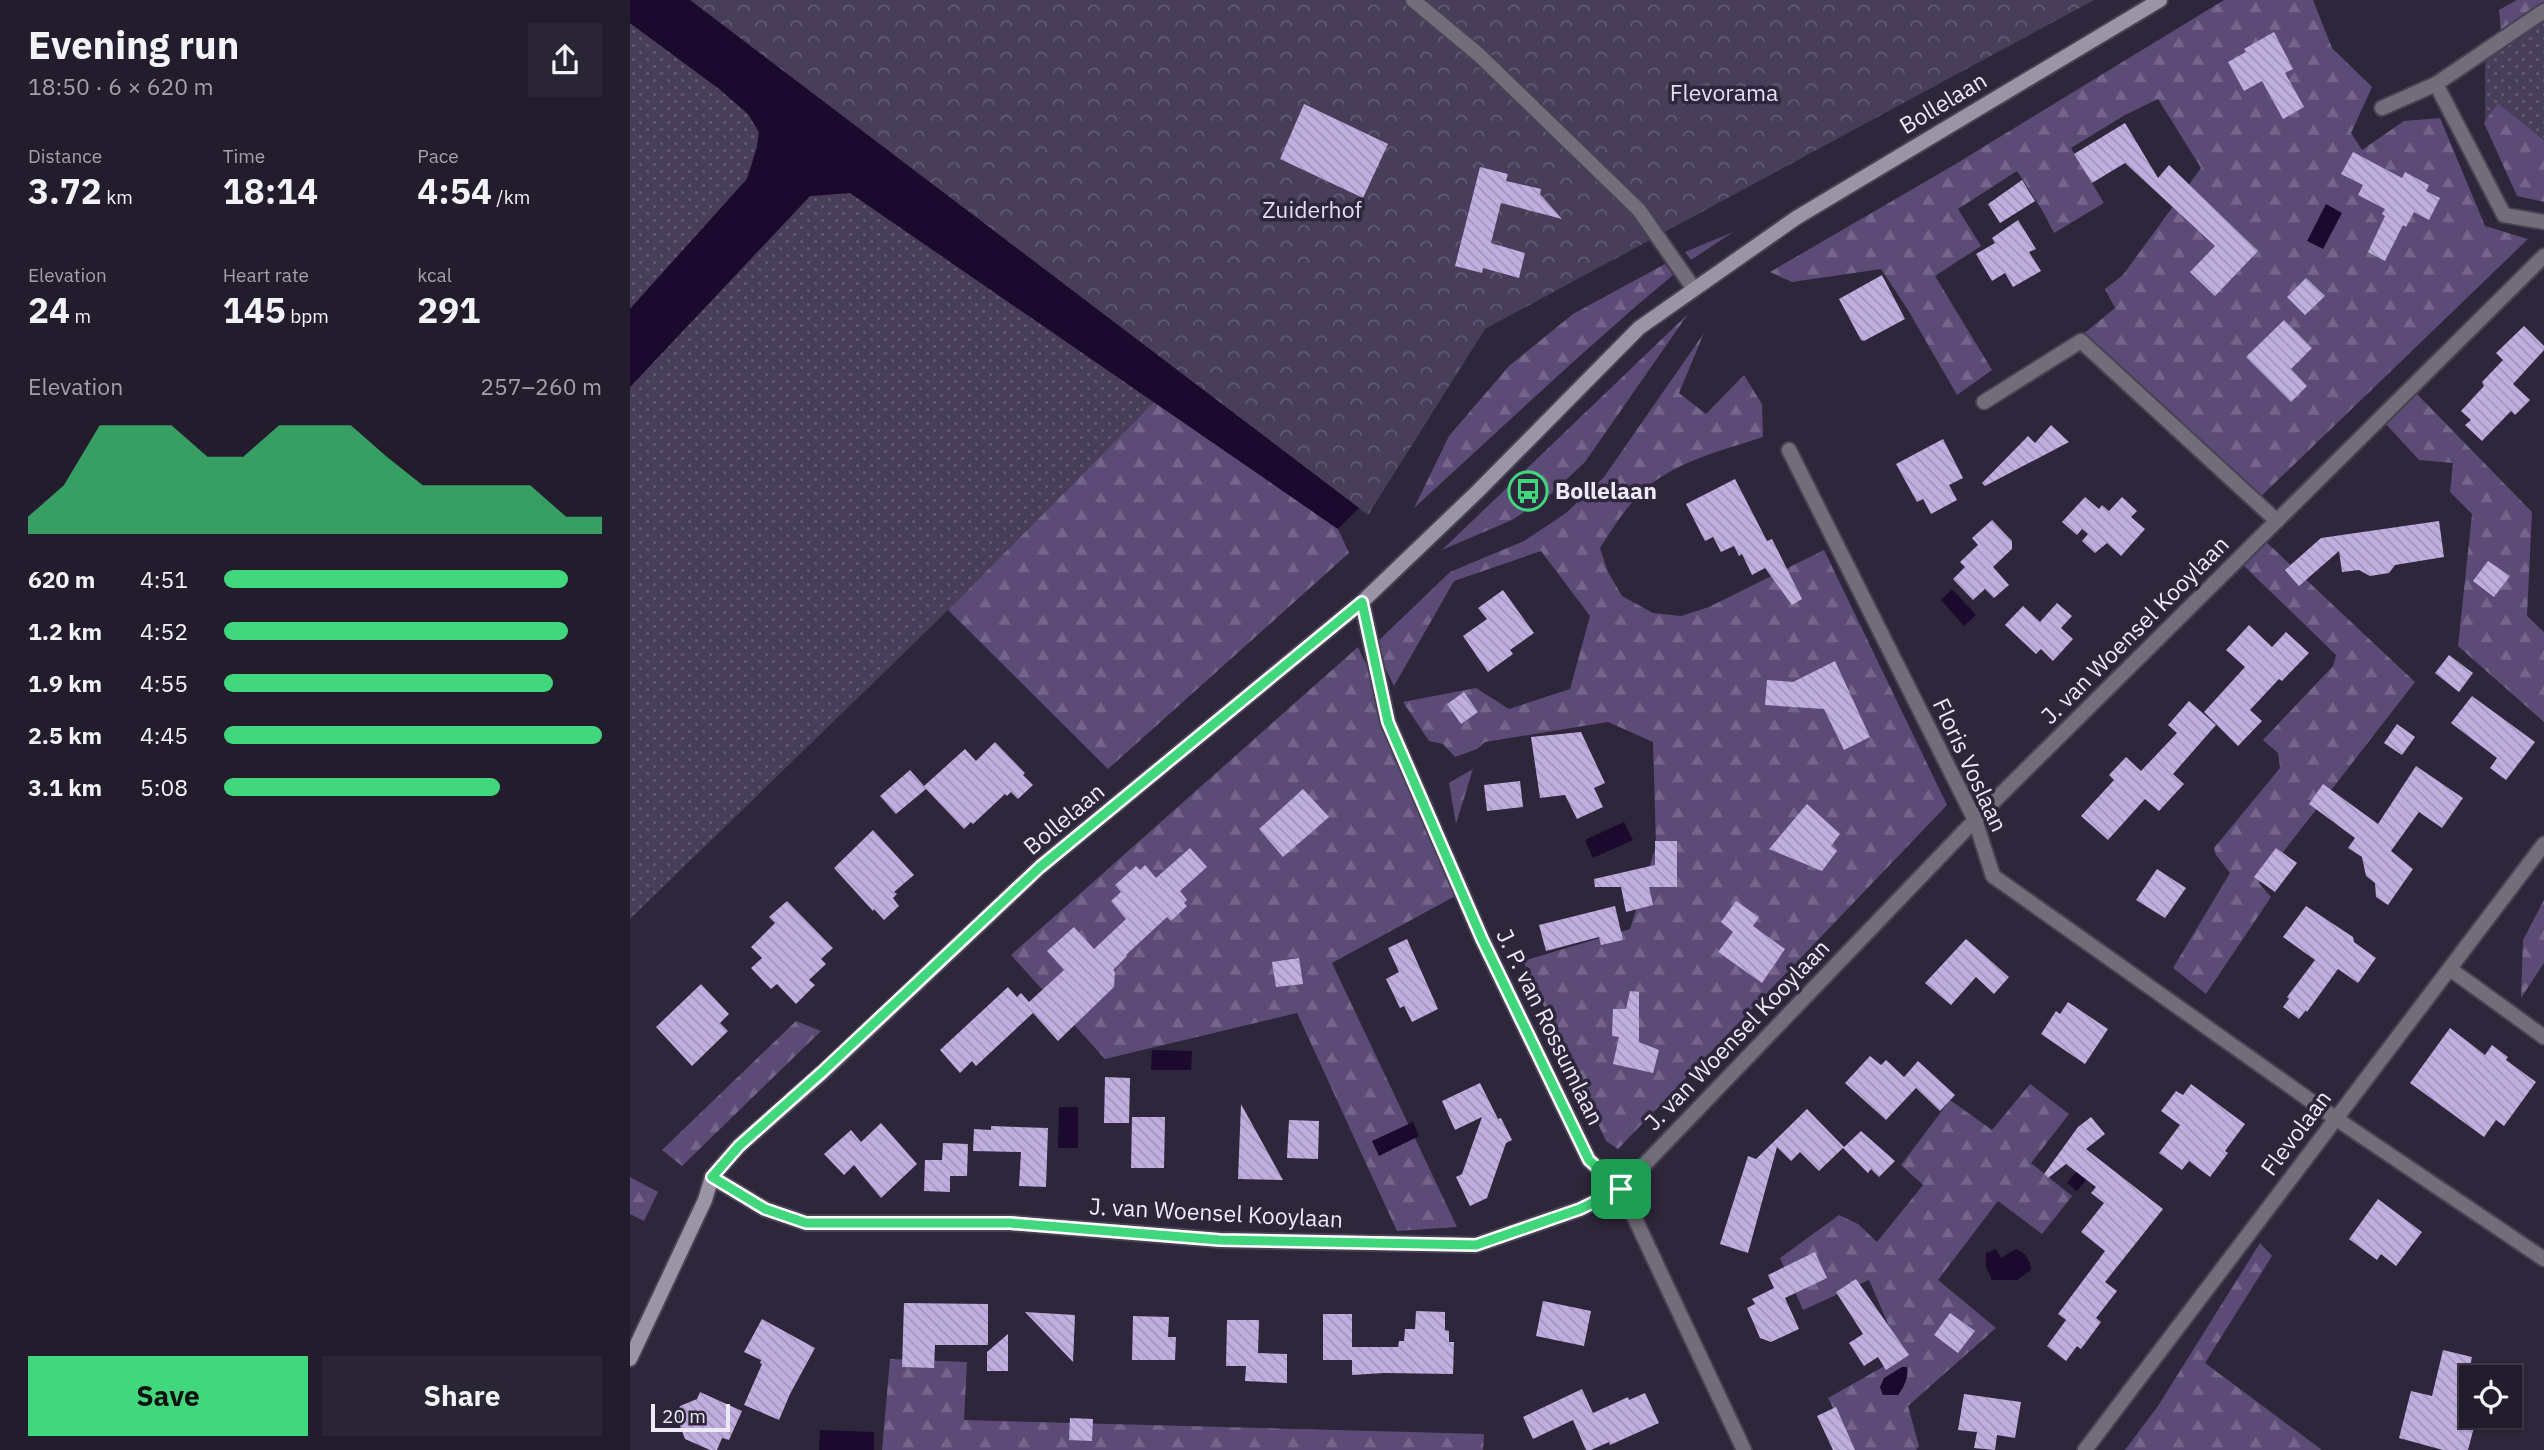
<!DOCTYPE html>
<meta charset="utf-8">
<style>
:root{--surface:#221c2c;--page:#2a2534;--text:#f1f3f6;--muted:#a2a1a9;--line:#3f3a48;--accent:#41d77c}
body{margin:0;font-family:"IBM Plex Sans",sans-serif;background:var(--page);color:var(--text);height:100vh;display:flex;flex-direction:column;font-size:26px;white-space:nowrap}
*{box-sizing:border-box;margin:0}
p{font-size:23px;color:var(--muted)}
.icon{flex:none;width:38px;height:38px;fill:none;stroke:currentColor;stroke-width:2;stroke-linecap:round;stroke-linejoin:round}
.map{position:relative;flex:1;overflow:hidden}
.sheet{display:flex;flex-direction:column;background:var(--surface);width:630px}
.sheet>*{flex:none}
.tools{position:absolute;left:1829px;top:1365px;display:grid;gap:14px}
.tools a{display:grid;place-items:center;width:63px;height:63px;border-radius:0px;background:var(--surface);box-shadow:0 2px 5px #0004,0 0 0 2px var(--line);font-size:35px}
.scale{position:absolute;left:21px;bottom:18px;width:79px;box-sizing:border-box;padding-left:7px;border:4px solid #eee9f7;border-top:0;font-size:19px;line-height:24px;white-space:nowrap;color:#eee9f7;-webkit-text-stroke:5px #2e263a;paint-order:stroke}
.pin{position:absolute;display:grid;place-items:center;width:60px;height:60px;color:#fff;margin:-30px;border-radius:14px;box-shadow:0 4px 10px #0006}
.round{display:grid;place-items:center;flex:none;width:74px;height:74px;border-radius:0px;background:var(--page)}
.head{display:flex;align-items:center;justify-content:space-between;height:119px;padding:0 28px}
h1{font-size:38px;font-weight:800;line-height:52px}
.metrics{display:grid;grid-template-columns:repeat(3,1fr);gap:10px;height:119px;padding:7px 28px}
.metrics div{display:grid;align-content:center}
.metrics b{font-size:35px;font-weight:800}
.metrics small{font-size:19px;font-weight:400}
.metrics p{font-size:19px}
.chart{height:196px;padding:14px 28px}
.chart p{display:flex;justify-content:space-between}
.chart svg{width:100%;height:126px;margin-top:7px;fill:var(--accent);opacity:.7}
.primary-button{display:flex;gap:14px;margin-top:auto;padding:14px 28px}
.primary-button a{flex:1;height:80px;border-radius:0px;background:var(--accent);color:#111;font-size:28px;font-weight:800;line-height:80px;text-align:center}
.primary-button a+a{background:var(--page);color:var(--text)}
ul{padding:0 28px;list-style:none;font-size:23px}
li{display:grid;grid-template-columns:112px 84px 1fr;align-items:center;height:52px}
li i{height:18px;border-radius:9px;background:var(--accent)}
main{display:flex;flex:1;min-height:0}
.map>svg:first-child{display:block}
.grass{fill:url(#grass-dots)}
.forest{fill:url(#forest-firs)}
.park{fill:url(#park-crowns)}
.water{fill:#1b092e}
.building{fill:url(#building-back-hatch)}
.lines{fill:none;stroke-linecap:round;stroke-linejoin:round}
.lane-casing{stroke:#494154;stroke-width:18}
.street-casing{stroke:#494154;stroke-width:18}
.secondary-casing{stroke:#494154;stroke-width:18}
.lane{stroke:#726e79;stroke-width:14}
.street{stroke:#726e79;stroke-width:14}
.secondary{stroke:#9a94a5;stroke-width:14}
.route-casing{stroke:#fff;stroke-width:14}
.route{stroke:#41d77c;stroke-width:9}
.labels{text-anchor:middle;stroke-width:7;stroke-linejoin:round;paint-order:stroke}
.park-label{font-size:23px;fill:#e5daf7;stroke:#2e263a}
.street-label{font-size:23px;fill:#eee9f7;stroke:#2e263a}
.poi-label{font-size:23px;font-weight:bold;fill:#eee9f7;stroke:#2e263a;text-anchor:start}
</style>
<main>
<section class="sheet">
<div class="head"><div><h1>Evening run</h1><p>18:50 · 6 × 620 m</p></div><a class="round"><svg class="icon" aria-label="share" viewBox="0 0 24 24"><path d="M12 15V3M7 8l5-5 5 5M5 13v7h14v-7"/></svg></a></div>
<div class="metrics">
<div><p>Distance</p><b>3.72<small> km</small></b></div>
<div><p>Time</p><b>18:14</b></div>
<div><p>Pace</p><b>4:54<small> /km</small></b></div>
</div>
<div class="metrics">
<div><p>Elevation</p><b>24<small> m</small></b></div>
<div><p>Heart rate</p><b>145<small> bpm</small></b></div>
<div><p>kcal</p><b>291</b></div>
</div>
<div class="chart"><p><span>Elevation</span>257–260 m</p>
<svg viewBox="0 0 160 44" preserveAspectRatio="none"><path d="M0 44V38L10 27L20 6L30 6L40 6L50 17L60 17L70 6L80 6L90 6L100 17L110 27L120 27L130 27L140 27L150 38L160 38V44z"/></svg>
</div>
<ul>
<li><b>620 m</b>4:51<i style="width:91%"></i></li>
<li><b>1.2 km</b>4:52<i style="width:91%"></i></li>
<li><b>1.9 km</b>4:55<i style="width:87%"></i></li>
<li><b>2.5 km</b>4:45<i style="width:100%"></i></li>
<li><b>3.1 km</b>5:08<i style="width:73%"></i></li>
</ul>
<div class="primary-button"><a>Save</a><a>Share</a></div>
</section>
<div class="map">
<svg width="1914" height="1450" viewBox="0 0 1914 1450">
<defs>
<pattern id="grass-dots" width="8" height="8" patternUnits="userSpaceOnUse" patternTransform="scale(1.75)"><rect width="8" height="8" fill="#483e59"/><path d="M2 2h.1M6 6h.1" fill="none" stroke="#635a72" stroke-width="1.8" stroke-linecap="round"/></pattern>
<pattern id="forest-firs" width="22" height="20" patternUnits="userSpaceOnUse" patternTransform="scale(1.75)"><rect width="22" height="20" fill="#5d4b77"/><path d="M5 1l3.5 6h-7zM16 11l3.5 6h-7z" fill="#75658b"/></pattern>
<pattern id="park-crowns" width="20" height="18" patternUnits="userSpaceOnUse" patternTransform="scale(1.75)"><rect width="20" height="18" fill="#483e59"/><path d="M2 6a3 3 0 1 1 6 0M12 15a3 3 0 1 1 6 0" fill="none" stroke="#635a72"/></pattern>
<pattern id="building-back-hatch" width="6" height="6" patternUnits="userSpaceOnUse" patternTransform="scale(1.75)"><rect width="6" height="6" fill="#c1aee0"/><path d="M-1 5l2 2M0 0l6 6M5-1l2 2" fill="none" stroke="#a294ba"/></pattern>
</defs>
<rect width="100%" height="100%" fill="#2e263a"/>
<g class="grass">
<polygon points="1914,15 1914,140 1868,103 1855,123 1855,60"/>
<polygon points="0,23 88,88 118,114 129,132 127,147 117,179 0,309"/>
<polygon points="220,193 525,401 308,620 0,919 0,387 180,196"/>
</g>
<g class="forest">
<polygon points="1594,0 1683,0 1702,48 1742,87 1721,133 1732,150 1774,121 1810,118 1855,226 1898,239 1621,506 1441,344 1485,308 1475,289 1493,275 1571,168 1528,99 1495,115 1441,148 1474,203 1424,233 1412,210 1387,171 1328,209 1351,246 1305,276 1362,370 1327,395 1278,310 1251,269 1162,282 1140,272 1324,165"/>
<polygon points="1887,0 1914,0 1914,8 1871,33 1869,10"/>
<polygon points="1868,103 1914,140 1914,202 1887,196 1854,123"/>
<polygon points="1103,232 1061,260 1055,252"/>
<path d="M1035,264L1043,275C954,349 870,430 784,508L819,436L879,366L943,314Z"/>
<polygon points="1058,314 955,462 921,494 882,520 812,550"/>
<path d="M1074,333L1049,393L1076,414L1114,375L1132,404L1133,437C1091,451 1041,462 1009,495C994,510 982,529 970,548L978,572L992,596L1023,613L1051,616L1079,607L1194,550L1317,805L988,1149L976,1141L893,961L1000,929L1026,846L1023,742L978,722L855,742L847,749L825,757L813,744L799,741L773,702L846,688L879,709L940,689L960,616L911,551L824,581L764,686L744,645L820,572L894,541L936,513L974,477Z"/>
<polygon points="1785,392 1902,512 1897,616 1914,632 1914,722 1828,646 1842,514 1820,492 1823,463 1789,460 1754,422"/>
<polygon points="525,401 708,529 719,553 478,769 318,610"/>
<polygon points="1634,540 1785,682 1629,883 1641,897 1576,994 1543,968 1600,873 1586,855 1584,848 1650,768 1648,753 1633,740 1703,666 1706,655 1611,563"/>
<polygon points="728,647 840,888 702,963 827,1227 767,1231 667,1013 475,1059 381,955"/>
<polygon points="843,769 826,824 819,783"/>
<polygon points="1914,900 1914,963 1891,998 1893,940"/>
<polygon points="166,1021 191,1031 52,1166 32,1150"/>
<polygon points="1400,1084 1439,1114 1401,1163 1442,1196 1412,1234 1368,1201 1308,1280 1366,1328 1278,1406 1289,1446 1286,1450 1225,1450 1198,1398 1272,1356 1239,1280 1173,1310 1150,1258 1209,1215 1228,1224 1247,1242 1293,1185 1271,1165 1320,1100 1362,1130"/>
<polygon points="0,1177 28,1192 14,1221 0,1214"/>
<polygon points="1630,1243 1642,1256 1575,1363 1692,1450 1495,1450 1528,1406"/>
<polygon points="260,1359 337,1362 334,1420 854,1434 853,1450 252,1450"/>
</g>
<polygon class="park" points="58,0 1464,0 855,329 738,515"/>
<g class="water">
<polygon points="0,0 60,0 729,508 708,529 220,193 180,196 0,387 0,309 117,179 127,147 129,132 118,114 88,88 0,23"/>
<polygon points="1696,204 1712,213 1693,249 1677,241"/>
<polygon points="1322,589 1346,615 1334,626 1311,600"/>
<polygon points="994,822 1003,840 963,858 955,840"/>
<polygon points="522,1050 562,1051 561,1070 521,1070"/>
<polygon points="429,1107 448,1107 448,1148 428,1148"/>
<polygon points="783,1122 789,1136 749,1156 742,1141"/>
<polygon points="1456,1159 1466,1167 1447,1191 1437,1183"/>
<path d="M1366,1249L1371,1258L1386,1249C1396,1254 1400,1258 1401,1270L1387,1280H1362L1356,1267V1253Z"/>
<path d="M1272,1367H1277C1279,1377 1274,1387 1268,1395H1253L1250,1387L1254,1378Z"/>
<polygon points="190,1430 244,1432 244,1450 189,1450"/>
</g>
<g class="building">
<polygon points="1644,32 1663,69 1655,73 1674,107 1653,119 1632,81 1614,91 1598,62 1616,52 1614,49"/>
<polygon points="674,104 758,144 733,198 650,159"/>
<polygon points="1495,123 1528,178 1539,165 1628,251 1585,296 1560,272 1585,246 1495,163 1462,183 1444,154"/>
<polygon points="1723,152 1772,178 1775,172 1799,185 1796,191 1810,198 1799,220 1784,212 1776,227 1773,225 1755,261 1738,252 1755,216 1752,214 1755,209 1728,195 1733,185 1711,174"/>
<polygon points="850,167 878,174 876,181 911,189 910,194 932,219 871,203 861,243 895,253 889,278 853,268 852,273 825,266"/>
<polygon points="1392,180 1405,201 1370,223 1358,204"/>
<polygon points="1388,220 1406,249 1399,252 1411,271 1383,287 1375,273 1362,281 1346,254 1365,243 1362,238"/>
<polygon points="1252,275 1275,319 1234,341 1231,340 1209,299"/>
<polygon points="1676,278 1695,296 1675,315 1657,297"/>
<polygon points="1654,320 1682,348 1661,369 1677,386 1661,402 1616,357"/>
<polygon points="1894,326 1914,346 1914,350 1883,384 1900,400 1885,415 1881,411 1852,441 1835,425 1841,420 1831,411 1854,386 1852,382 1873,360 1866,353"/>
<polygon points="1421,425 1439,442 1355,486 1352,483 1398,436 1405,443"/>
<polygon points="1313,439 1333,478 1319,485 1327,500 1301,514 1293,499 1287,502 1266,464"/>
<polygon points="1105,479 1137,541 1142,539 1172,599 1162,605 1135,568 1122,575 1112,554 1109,556 1104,546 1091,552 1083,537 1075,541 1056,504"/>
<polygon points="1455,497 1469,509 1472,505 1479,511 1492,497 1507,511 1501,517 1515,529 1491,556 1477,543 1465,553 1452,541 1458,534 1452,529 1447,535 1432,522"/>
<polygon points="1362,520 1382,541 1382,549 1363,567 1379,585 1364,598 1355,589 1343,600 1323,579 1335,567 1330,562 1348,545 1342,538"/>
<polygon points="1809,521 1814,557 1765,565 1759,573 1740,576 1729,570 1712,572 1709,551 1669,586 1655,570 1691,538"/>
<polygon points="1858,561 1880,576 1864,597 1843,581"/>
<polygon points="873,590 904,633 880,650 883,654 858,672 833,636 857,619 848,608"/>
<polygon points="1427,603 1442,616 1431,628 1443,639 1423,661 1411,649 1406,654 1375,625 1393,606 1410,622"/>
<polygon points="1619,625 1642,647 1656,632 1679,653 1652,681 1649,679 1620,710 1632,721 1608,746 1574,712 1615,667 1596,650"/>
<polygon points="1819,655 1843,673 1829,692 1805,673"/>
<polygon points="1205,661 1240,737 1214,750 1194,709 1135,705 1137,680 1163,682"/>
<polygon points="834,692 848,712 831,724 817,704"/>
<polygon points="1842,696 1905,742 1876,780 1860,768 1867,758 1821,723"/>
<polygon points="1559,701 1586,725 1543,774 1554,784 1529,811 1515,799 1478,840 1451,816 1484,780 1479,775 1496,757 1511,771 1547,733 1538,725"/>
<polygon points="1767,724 1785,737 1772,755 1754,743"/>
<polygon points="951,732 975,783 964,788 973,807 947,819 935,795 910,798 901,737"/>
<polygon points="365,742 395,773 393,775 403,785 388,799 381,792 377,796 375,794 343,824 341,822 334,829 296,789 266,814 250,796 280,770 294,786 335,749 346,761"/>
<polygon points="1786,766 1833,798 1812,828 1789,812 1761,851 1783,869 1758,905 1746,897 1745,883 1736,876 1732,857 1718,848 1725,838 1679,804 1693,784 1748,824"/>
<polygon points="890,781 893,807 857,811 854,785"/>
<polygon points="673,789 699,817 653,857 629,829"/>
<polygon points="1177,804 1210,834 1201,846 1207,851 1192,871 1139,849"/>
<polygon points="243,830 284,875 264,892 267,894 263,898 269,906 254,920 244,909 243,911 204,868"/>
<polygon points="1025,841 1047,841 1047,887 1019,887 1023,905 996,912 991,887 965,887 964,879 1025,865"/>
<polygon points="560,848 577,867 550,891 557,900 554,903 557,906 541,921 537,917 496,955 497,956 483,970 485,972 484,987 428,1041 403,1013 346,1066 342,1061 330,1073 310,1050 378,987 387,997 391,993 399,1002 434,970 417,951 444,927 464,949 496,919 481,901 491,892 485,885 506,866 510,870 515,865 526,878"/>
<polygon points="1646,848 1667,863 1645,892 1624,877"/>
<polygon points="1527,869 1556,888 1535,918 1506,900"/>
<polygon points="157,901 203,948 191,959 196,964 179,980 185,985 166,1004 147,984 141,989 121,968 132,958 121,947 145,923 139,917"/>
<polygon points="1106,901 1129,917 1123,926 1155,949 1132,983 1088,952 1103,932 1091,922"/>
<polygon points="985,906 993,940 971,945 969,937 916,951 909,925"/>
<polygon points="1676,906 1723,937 1724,942 1746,958 1728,983 1708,969 1677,1012 1676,1010 1669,1019 1653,1007 1659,999 1657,997 1685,960 1653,937"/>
<polygon points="777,939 808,1009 782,1022 774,1006 770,1008 756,979 769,972 758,948"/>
<polygon points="1336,939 1379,977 1364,994 1346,977 1321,1005 1295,983"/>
<polygon points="669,958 673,984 646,987 642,962"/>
<polygon points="71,984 99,1014 90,1023 98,1031 62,1066 26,1027"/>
<polygon points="1000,991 1009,992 1009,1042 1029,1050 1023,1073 983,1064 989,1037 982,1036 983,1009 996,1009"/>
<polygon points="1438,1002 1478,1029 1455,1064 1411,1034 1426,1011 1430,1014"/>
<polygon points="1820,1028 1855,1055 1862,1045 1878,1057 1876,1060 1906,1082 1874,1126 1866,1120 1854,1137 1780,1083"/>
<polygon points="1240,1056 1251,1065 1256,1060 1274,1077 1288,1061 1325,1095 1310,1111 1286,1088 1256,1120 1215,1083"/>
<polygon points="475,1077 500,1078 499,1123 474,1123"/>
<polygon points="850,1083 868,1119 871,1118 882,1140 876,1143 857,1198 840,1206 826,1177 832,1174 852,1117 825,1130 812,1101"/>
<polygon points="1561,1084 1615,1124 1595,1151 1598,1153 1580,1177 1559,1161 1552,1170 1529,1153 1550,1125 1531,1111 1546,1091 1553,1095"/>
<polygon points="611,1104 653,1180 608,1179"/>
<polygon points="1177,1109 1214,1147 1231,1131 1265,1161 1249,1177 1241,1169 1238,1173 1213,1148 1189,1171 1170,1152 1161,1161 1147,1147 1118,1253 1090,1244 1118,1156 1126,1159"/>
<polygon points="502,1117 535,1117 534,1168 501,1168"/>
<polygon points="1461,1117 1475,1134 1456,1149 1533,1209 1475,1282 1487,1291 1466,1318 1471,1322 1451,1349 1447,1346 1436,1361 1417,1346 1436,1320 1428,1314 1475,1251 1451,1232 1474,1203 1461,1193 1466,1187 1436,1164 1418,1178 1414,1174 1448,1127"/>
<polygon points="659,1120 689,1121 688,1159 657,1158"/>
<polygon points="251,1123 287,1164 251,1198 224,1165 214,1175 194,1154 221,1130 231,1142"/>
<polygon points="361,1126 418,1128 416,1187 389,1186 391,1152 343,1151 344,1129 361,1130"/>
<polygon points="313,1143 338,1144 337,1176 320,1176 320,1192 294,1191 295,1160 312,1160"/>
<polygon points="1748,1199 1792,1232 1766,1266 1751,1254 1747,1260 1719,1239"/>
<polygon points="1185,1252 1197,1278 1155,1298 1169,1329 1141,1342 1130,1338 1117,1308 1125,1304 1122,1299 1144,1288 1138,1275"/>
<polygon points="1226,1279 1279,1355 1256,1370 1248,1357 1234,1366 1219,1343 1233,1334 1206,1292"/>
<polygon points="913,1301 961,1311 954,1346 906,1336"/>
<polygon points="274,1303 358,1304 358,1345 305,1345 304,1368 272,1367"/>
<polygon points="786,1311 815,1312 815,1330 819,1331 819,1342 824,1342 823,1374 754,1373 722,1375 722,1360 693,1360 693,1314 722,1314 722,1347 768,1347 769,1341 774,1341 775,1329 785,1329"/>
<polygon points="395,1312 445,1315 443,1362"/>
<polygon points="1320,1313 1345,1331 1328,1353 1304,1335"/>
<polygon points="503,1316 539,1317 538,1337 546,1337 545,1360 502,1360"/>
<polygon points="132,1319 185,1348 160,1394 149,1420 114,1405 132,1364 130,1363 131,1360 114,1352"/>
<polygon points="597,1320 629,1320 628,1353 657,1354 657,1383 615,1381 616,1366 596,1366"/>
<polygon points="378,1334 378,1371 357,1371 357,1352"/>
<polygon points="1813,1350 1842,1357 1832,1403 1841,1405 1841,1416 1847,1416 1838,1450 1813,1450 1769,1438 1781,1391 1802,1396"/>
<polygon points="952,1389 963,1413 998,1397 999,1400 1015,1393 1029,1423 980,1445 979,1442 961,1450 956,1450 943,1420 903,1439 893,1417"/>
<polygon points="70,1392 112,1411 99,1440 92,1438 87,1450 80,1450 55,1439 46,1415 50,1406 67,1399"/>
<polygon points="1334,1394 1391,1402 1385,1438 1367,1435 1365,1450 1344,1448 1347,1432 1328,1430"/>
<polygon points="1206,1407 1225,1450 1203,1450 1187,1416"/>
<polygon points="440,1418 463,1419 462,1441 439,1440"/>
</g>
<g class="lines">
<g class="lane-casing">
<g id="lane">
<polyline points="783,0 849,55 1009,210 1064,289"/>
<polyline points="1820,969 1914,1037"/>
<polyline points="1705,1118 1914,1259"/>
</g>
</g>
<g class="street-casing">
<g id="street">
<polyline points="1806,84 1874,215 1914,222"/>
<polyline points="1752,108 1806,84 1914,11"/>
<polyline points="1354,402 1451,341 1647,521"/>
<polyline points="1159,450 1345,820 1363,876 1705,1118"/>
<polyline points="732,602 758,722 852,939 959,1160 991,1189 1114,1450"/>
<polyline points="82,1177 135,1209 176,1223 380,1223 590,1240 846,1245 950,1209 991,1189 1345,820 1914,256"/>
<polyline points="1455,1450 1914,844"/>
</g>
</g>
<g class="secondary-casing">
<polyline id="secondary" points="0,1359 75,1200 82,1177 109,1146 193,1072 410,867 732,602 848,491 1009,328 1166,218 1530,0"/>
</g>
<use href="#lane" class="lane"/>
<use href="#street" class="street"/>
<use href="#secondary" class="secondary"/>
</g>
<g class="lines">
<g class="route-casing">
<polygon id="route" points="732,602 758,722 852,939 959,1160 991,1189 950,1209 846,1245 590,1240 380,1223 176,1223 135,1209 82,1177 109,1146 192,1072 410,867"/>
</g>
<use href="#route" class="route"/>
</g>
<defs>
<g id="bus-ring" transform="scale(2.0125)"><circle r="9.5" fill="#2e263a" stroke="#41d77c" stroke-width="1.5"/><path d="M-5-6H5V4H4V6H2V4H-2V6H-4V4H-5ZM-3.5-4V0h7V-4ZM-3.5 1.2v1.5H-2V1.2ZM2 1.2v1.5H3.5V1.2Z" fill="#41d77c"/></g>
</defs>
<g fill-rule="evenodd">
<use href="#bus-ring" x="898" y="491"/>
</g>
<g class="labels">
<g class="park-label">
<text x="1094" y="101">Flevorama</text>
<text x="682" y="218">Zuiderhof</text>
</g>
<g class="street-label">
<text transform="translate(1313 103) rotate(-31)" y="8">Bollelaan</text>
<text transform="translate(1505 630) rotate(-45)" y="8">J. van Woensel Kooylaan</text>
<text transform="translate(1340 765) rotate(65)" y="8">Floris Voslaan</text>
<text transform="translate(434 819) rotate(-40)" y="8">Bollelaan</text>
<text transform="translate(920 1027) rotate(64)" y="8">J. P. van Rossumlaan</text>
<text transform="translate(1107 1035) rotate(-46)" y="8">J. van Woensel Kooylaan</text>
<text transform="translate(1666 1133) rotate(-53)" y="8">Flevolaan</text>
<text transform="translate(586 1213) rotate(3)" y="8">J. van Woensel Kooylaan</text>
</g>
<g class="poi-label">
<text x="925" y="499">Bollelaan</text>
</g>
</g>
</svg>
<div class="tools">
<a><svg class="icon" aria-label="locate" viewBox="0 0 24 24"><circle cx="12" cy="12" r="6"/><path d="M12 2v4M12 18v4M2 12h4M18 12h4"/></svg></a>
</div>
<div class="scale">20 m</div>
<div class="pin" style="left:991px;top:1189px;background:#1e9e55"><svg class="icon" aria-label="arrive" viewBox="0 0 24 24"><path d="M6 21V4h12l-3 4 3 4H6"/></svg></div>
</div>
</main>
